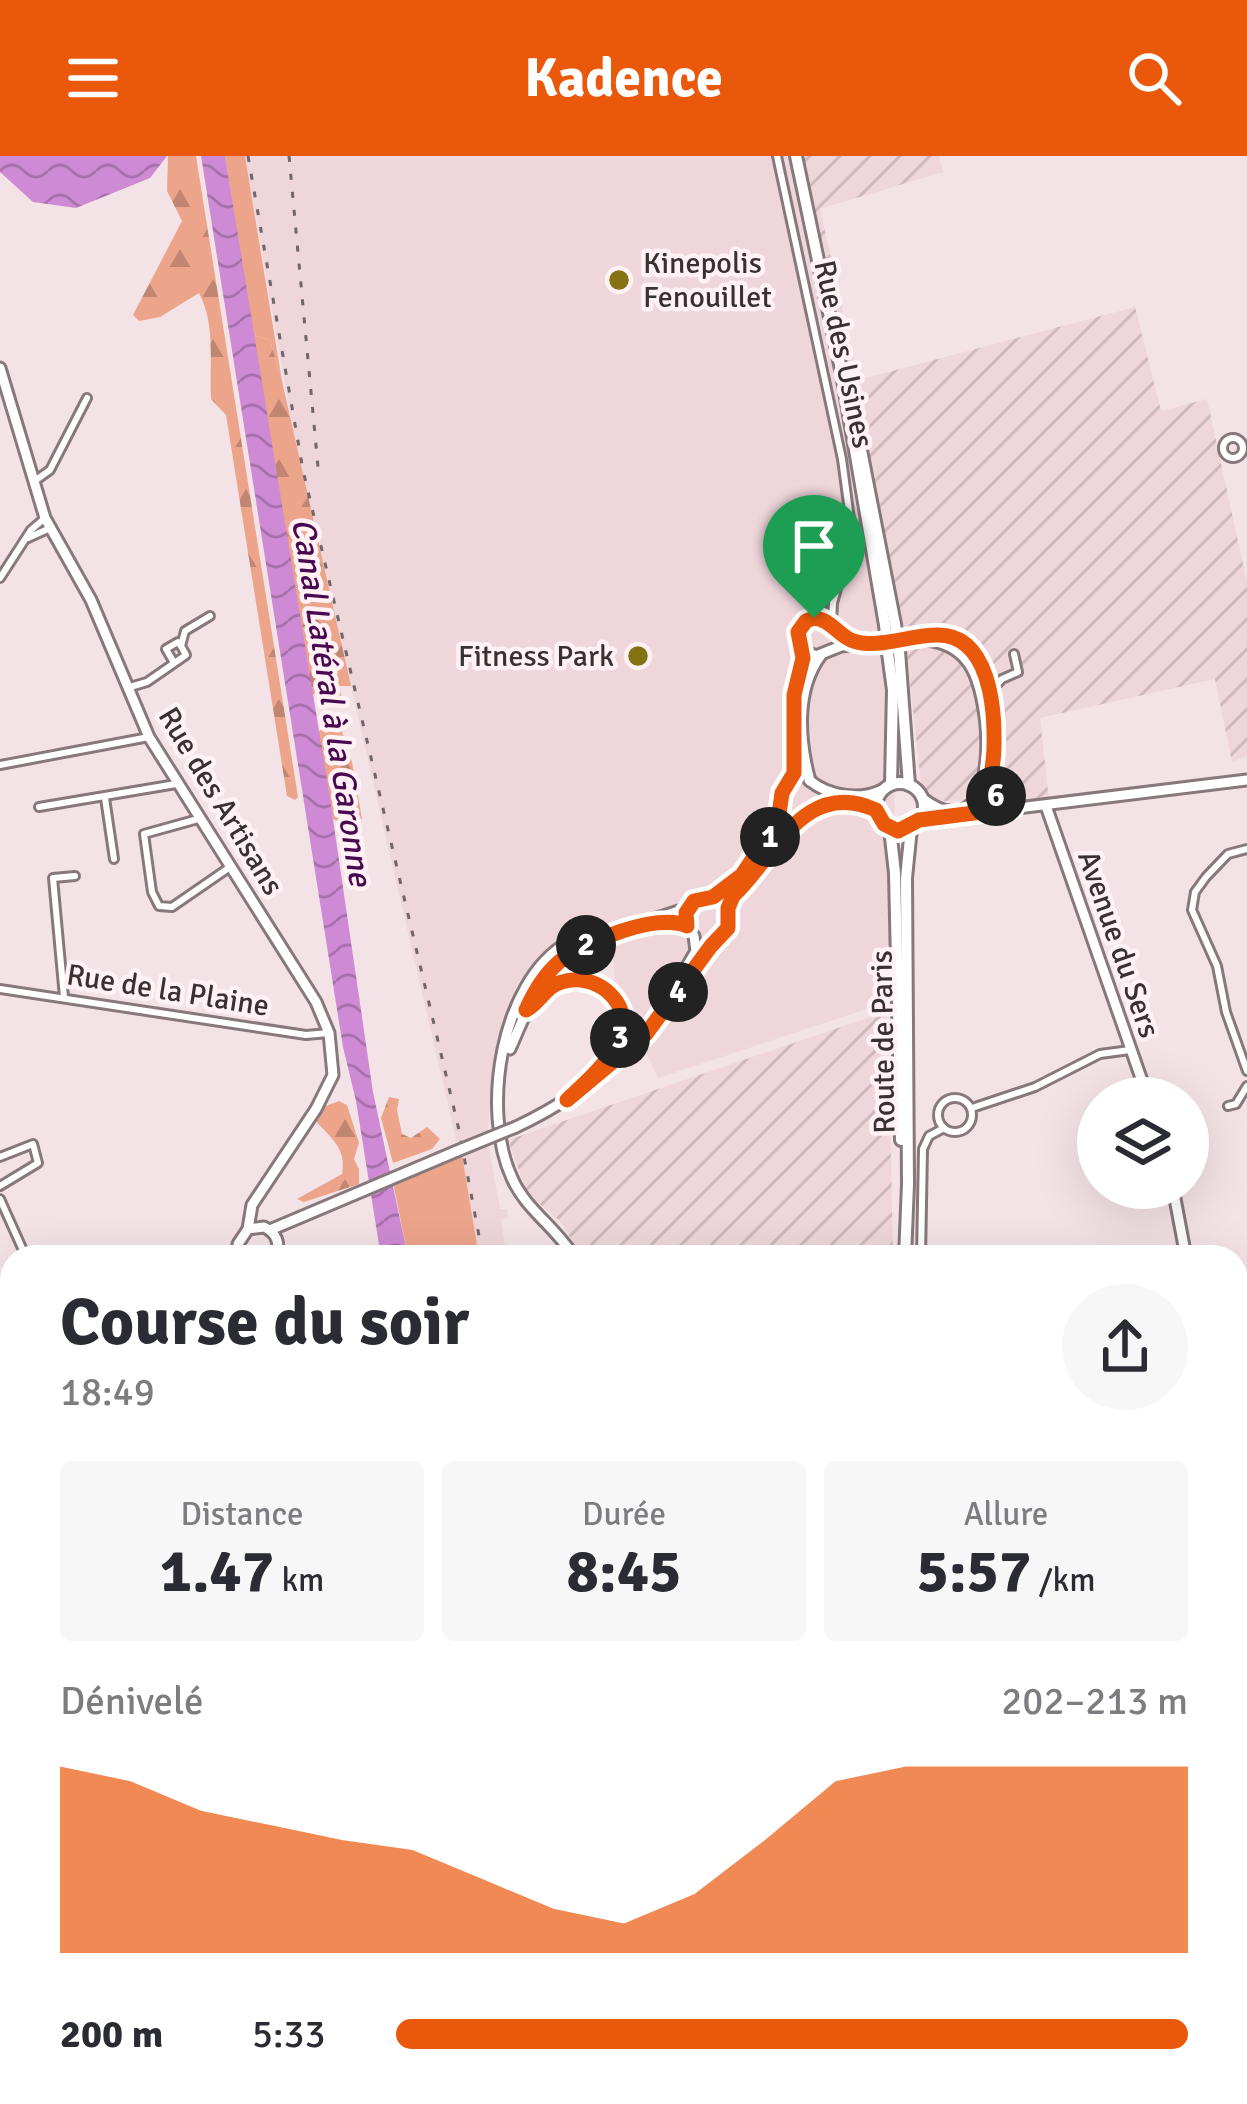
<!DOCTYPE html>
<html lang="fr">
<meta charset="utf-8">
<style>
:root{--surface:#fff;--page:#f7f7f7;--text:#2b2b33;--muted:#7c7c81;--accent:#ea580c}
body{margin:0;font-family:Signika,sans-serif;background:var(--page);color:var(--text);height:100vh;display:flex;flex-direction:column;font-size:45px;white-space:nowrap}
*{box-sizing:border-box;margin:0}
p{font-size:39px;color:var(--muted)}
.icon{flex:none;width:66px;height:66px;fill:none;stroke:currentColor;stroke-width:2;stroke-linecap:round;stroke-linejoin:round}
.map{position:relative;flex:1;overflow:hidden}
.details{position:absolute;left:0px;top:1089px;width:1248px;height:861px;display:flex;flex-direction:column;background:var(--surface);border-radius:36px 36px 0 0;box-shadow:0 12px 48px #0002}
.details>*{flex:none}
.fabs{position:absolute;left:1077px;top:921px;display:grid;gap:24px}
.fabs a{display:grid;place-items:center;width:132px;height:132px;border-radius:50%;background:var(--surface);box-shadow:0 12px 48px #0002;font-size:60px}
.pin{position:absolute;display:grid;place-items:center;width:102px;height:102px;color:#fff;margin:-123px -51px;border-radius:50% 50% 50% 0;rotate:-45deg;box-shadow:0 0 12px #0007}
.pin .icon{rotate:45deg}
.km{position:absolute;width:60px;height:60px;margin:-30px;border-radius:50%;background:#222;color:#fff;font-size:33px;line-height:60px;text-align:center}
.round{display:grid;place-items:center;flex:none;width:126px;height:126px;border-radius:63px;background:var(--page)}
.headline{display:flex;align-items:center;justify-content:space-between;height:204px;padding:0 60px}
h1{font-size:66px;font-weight:800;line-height:90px}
.metrics{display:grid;grid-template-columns:repeat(3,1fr);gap:18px;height:204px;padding:12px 60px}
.metrics div{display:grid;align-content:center;border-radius:12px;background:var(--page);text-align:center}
.metrics b{font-size:60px;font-weight:800}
.metrics small{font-size:33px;font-weight:400}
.metrics p{font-size:33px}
.chart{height:336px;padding:24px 60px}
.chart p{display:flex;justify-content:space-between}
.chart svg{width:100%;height:216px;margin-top:12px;fill:var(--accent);opacity:.7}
ul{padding:0 60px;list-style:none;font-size:39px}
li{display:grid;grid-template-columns:192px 144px 1fr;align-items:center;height:90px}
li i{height:30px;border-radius:15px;background:var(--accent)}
header{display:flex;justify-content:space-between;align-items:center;height:156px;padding:0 60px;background:var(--accent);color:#fff;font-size:54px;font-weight:800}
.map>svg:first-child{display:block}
.built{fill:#efd6db}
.industrial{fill:url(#industrial-furrows)}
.green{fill:#eca48a}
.forest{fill:url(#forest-firs)}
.water{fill:url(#water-waves)}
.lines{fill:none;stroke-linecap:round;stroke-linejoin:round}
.street-casing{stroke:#87787b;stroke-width:12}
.secondary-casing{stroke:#87787b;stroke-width:15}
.primary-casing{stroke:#87787b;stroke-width:16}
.street{stroke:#fff;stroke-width:6}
.secondary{stroke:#fff;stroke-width:9}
.primary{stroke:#fff;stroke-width:10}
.rail{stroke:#706668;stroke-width:3;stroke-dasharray:6 12;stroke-linecap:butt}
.secondary-bridge-casing{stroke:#87787b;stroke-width:15;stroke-linecap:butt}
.primary-bridge-casing{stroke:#87787b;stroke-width:16;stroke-linecap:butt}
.secondary-bridge{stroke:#fff;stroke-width:9}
.primary-bridge{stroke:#fff;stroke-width:10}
.route-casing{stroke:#fff;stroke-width:24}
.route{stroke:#ea580c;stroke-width:15}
.poi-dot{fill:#847213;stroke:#fff1f4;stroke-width:4.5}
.labels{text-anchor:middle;stroke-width:9;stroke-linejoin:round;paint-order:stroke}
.poi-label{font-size:30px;fill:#383133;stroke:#fff1f4;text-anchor:start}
.street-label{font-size:30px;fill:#383133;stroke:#fff1f4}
.water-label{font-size:33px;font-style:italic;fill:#490950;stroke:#fff1f4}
</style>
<header><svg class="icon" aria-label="menu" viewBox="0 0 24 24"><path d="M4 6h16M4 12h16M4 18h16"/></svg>Kadence<svg class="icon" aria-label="search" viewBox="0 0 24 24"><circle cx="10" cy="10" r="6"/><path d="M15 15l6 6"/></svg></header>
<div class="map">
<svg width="1247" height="1948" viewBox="0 0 1247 1948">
<defs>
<pattern id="industrial-furrows" width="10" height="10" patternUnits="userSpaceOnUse" patternTransform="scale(3)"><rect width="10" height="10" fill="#efd6db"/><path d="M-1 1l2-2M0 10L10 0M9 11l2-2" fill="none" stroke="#ceb8bc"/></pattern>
<pattern id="forest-firs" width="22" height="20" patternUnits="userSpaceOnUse" patternTransform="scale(3)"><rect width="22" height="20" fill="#eca48a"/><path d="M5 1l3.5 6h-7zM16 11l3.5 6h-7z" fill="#c08671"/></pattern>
<pattern id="water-waves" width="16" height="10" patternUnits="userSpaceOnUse" patternTransform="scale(3)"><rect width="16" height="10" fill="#ce8ad4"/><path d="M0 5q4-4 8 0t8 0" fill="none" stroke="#a871ad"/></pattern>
</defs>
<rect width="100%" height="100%" fill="#f4e3e6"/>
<g class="built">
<polygon points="245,0 796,0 842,218 893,534 897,843 658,922 615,829 612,772 575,776 555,786 518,827 501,872 492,918 488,975 457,987 298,303"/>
<polygon points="488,987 500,1053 507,1053 508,1062 501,1064 507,1101 479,1101 461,998"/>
<polygon points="911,1938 1060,1938 1061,1948 910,1948"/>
</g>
<g class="industrial">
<polygon points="804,0 939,0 943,16 820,53 858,224 1135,151 1161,255 1207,243 1247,426 1247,600 1232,606 1215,523 1040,562 1049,644 933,645 921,627 904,471"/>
<polygon points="888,855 893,1101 581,1101 562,1067 527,1037 508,984"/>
</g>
<g class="green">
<polygon points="225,0 245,0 282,225 270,184 253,179"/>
<polygon points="461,993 479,1101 408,1101 392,1021"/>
</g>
<g class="forest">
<path d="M168,0H196L298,641L295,644L287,640L226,259L211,243C209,207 216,169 199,137L160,161L139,165L133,159L182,65L167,35Z"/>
<polygon points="253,179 270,184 282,225 351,530 339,530 343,547 340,550 311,537"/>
<polygon points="330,566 340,570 352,606 362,663 343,668 333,663 317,577"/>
<polygon points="389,941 399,943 397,954 402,978 411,982 427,971 440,983 432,993 393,1007 381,962"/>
<path d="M339,945L347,949L359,987L354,1003L359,1013V1028L304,1046L297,1043L342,1018C347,991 330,982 315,964L323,951Z"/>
</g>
<g class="water">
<polygon points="0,0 167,0 150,22 76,52 33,46 0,16"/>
<polygon points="201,0 225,0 329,636 373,936 408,1101 381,1101 356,945 343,891"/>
</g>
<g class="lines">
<g class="street-casing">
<g id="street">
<polyline points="777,0 842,303 850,363 849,390 833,447 832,466"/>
<circle cx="1233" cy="292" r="10"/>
<polyline points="36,324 50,314 87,242"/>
<polyline points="28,382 50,372"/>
<polyline points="0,422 31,374 45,362"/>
<polyline points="814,462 838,422"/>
<polyline points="173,505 166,493 178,486 181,490"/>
<polyline points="130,531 147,526 186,499 181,490 185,475 210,460"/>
<polyline points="989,537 1002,523 1018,516 1014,498"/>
<polyline points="0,609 149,581"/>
<polyline points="105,642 114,703"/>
<polyline points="39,651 176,628"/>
<polyline points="198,663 144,678 152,736 159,750 172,751 230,711"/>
<polyline points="1247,693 1228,698 1206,721 1195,736 1192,754 1217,810 1226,856 1247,915"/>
<polyline points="0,833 306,879 329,877"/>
<polyline points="64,841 53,722 75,720"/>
<circle cx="955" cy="959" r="17"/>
<polyline points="1228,950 1236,948 1247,930"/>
<polyline points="972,952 1035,931 1100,898 1130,894"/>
<polyline points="0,1001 33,988 38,1007 0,1030"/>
<polyline points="0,1043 26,1101"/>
<polyline points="921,1101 923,993 929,980 944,972"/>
<polyline points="1236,1123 1240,1122 1247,1130"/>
<polyline points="12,1275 12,1297"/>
<polyline points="0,1500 12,1493"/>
<polyline points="0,1505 8,1522"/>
<polyline points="0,1556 12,1518"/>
<polyline points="0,1559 12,1563"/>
<polyline points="1242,1564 1247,1562"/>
<polyline points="0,1810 12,1813"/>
<polyline points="304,1938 324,1948"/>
<polyline points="1069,1938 1069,1948"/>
</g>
</g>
<g class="secondary-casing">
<g id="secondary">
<polyline points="0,212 45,362 91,444 149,581 316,846 329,877 333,919 316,953 252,1049 248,1073 238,1088 241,1101"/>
<path d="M862,487C838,481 829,456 806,465L798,480L804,495L816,500L841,490L936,479L965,486L980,506L990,541L994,574L992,637"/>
<path d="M809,624C828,640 859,645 882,634"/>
<path d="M810,625C799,584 795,534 821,499"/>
<path d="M922,642C1002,703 996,541 967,505C957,492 943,486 927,484"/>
<polyline points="1046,650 1148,942"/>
<polyline points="919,664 1247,624"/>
<polyline points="713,741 752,708 781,657 781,637 794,617 794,539 803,503 801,492"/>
<path d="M728,752L733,740C775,701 804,620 876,654"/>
<polyline points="648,769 674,764 687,770"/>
<polyline points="682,819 696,795 694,780"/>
<path d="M531,853C537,846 543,837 551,831C583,809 630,841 621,879C617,896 604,907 593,918"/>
<path d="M510,893C535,836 544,803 609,781"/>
<path d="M516,971C616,924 652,869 715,784C732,775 735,759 722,745L705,740C699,743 695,747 690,750C678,757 636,768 620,773C602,779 584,777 567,787C500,827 481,955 512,1022C525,1053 557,1072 574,1101"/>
<polyline points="1173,1032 1186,1101"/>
<path d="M248,1073L264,1071C277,1077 281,1088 275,1101"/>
<polyline points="270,1074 457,995"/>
<polyline points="1236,1251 1247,1283"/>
<polyline points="0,1417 12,1408"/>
<polyline points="855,1948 855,1938"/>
</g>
</g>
<g class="primary-casing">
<g id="primary">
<polyline points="796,0 842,218 885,469"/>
<polyline points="860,289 895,468"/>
<polyline points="899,495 909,629"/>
<polyline points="888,497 893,534 891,628"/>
<circle cx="900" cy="651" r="24"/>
<polyline points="890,673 895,717 901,984"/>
<polyline points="905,1101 908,1028 906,722 911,672"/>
<polyline points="902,1948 902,1938"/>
</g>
</g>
<use href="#street" class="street"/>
<use href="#secondary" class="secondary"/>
<use href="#primary" class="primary"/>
<g class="rail">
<polyline points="248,0 303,314 459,974 483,1101"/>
<polyline points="289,0 318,311"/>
<polyline points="618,1938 620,1948"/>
</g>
<g class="secondary-bridge-casing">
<polyline id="secondary-bridge" points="457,995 516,971"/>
</g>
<g class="primary-bridge-casing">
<g id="primary-bridge">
<polyline points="895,468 899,495"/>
<polyline points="885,469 888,497"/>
</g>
</g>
<use href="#secondary-bridge" class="secondary-bridge"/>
<use href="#primary-bridge" class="primary-bridge"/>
</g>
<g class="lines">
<g class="route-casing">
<path id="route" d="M814,462C834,464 840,485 862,487C887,490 912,479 937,479C989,478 995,551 994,591C994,607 989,621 992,638L998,646L1013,652L919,664L898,675L884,668L876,654C804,621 775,701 733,740L728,752V772L711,790L646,878L567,944C594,918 650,873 607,835C595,825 577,821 562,826C545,830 540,847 526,854C534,836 544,819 559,806C583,786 658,756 687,770L686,757L694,745L713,741L742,719L778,665L782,637L794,617V539L803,502L798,476L806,465Z"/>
</g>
<use href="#route" class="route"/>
</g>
<g class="poi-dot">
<circle cx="619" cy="124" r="12"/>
<circle cx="638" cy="500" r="12"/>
</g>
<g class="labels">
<g class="poi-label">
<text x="643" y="117">Kinepolis<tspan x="643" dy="34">Fenouillet</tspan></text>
<text x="614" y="510" text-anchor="end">Fitness Park</text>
</g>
<g class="street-label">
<text transform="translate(844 198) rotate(78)" y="10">Rue des Usines</text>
<text transform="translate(221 645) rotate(59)" y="10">Rue des Artisans</text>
<text transform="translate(1119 788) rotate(71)" y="10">Avenue du Sers</text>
<text transform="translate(168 834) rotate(9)" y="10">Rue de la Plaine</text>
<text transform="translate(883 886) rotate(-91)" y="10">Route de Paris</text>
</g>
<g class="water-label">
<text transform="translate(333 546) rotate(81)" y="12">Canal Latéral à la Garonne</text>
</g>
</g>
</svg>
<div class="fabs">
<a><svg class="icon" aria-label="layers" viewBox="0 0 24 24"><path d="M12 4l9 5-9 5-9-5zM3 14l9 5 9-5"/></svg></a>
</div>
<div class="pin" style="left:814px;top:462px;background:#1e9e55"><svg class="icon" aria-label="arrive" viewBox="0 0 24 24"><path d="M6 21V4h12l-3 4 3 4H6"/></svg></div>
<b class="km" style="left:770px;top:681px">1</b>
<b class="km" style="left:586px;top:789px">2</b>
<b class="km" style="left:620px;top:882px">3</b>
<b class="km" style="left:678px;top:836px">4</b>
<b class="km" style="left:996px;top:640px">6</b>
<section class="details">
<div class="headline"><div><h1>Course du soir</h1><p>18:49</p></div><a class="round"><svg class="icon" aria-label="share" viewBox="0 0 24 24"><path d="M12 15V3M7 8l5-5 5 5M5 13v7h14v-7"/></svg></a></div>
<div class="metrics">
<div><p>Distance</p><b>1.47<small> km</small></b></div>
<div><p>Durée</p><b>8:45</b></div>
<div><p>Allure</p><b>5:57<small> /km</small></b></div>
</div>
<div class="chart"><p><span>Dénivelé</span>202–213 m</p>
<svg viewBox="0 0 160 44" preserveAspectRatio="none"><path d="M0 44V6L10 9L20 15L30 18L40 21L50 23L60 29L70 35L80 38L90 32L100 21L110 9L120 6L130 6L140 6L150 6L160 6V44z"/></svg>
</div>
<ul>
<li><b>200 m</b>5:33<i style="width:100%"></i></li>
</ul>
</section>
</div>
